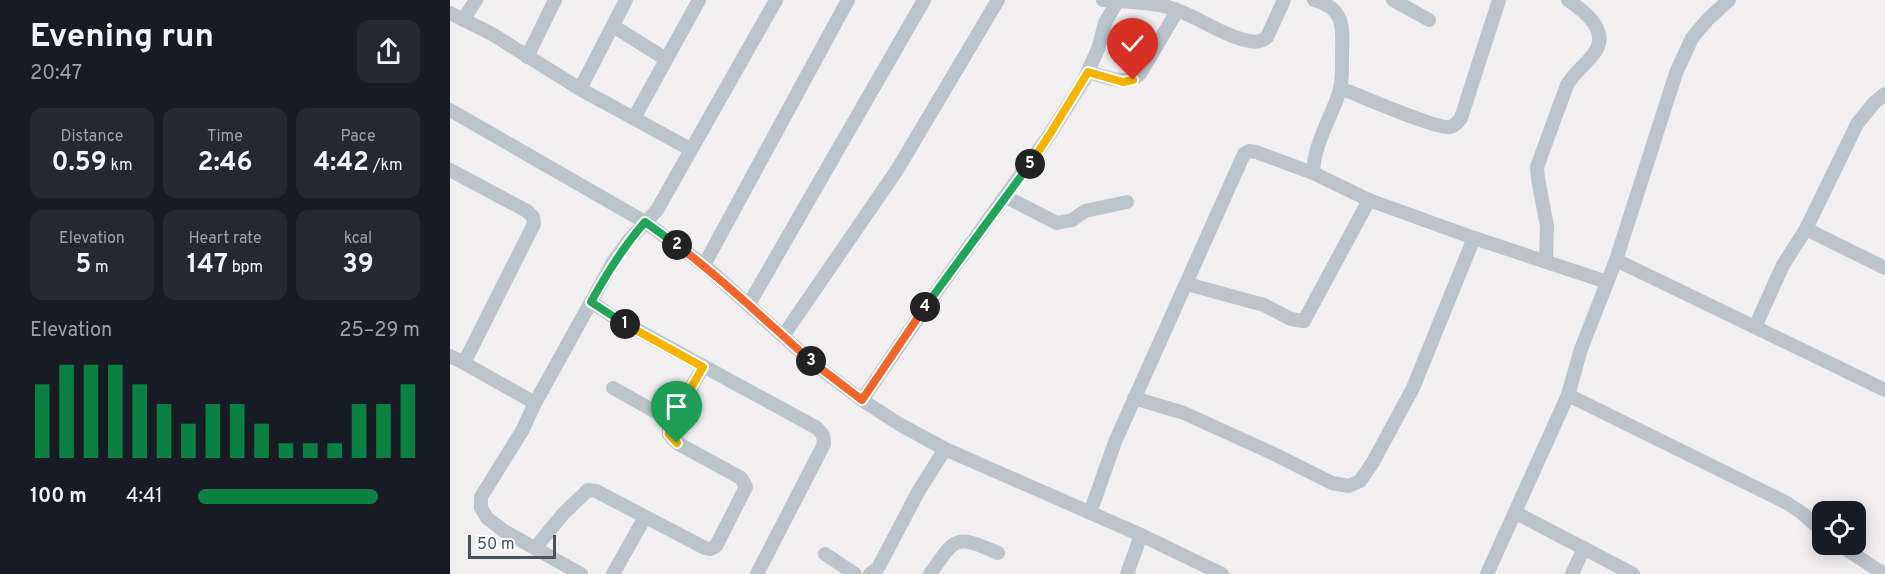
<!DOCTYPE html>
<meta charset="utf-8">
<style>
:root{--surface:#171b24;--page:#242831;--text:#f1f3f6;--muted:#9ea1a6;--accent:#0b8043}
body{margin:0;font-family:Overpass,sans-serif;background:var(--page);color:var(--text);height:100vh;display:flex;flex-direction:column;font-size:22px;white-space:nowrap}
*{box-sizing:border-box;margin:0}
p{font-size:20px;color:var(--muted)}
.icon{flex:none;width:33px;height:33px;fill:none;stroke:currentColor;stroke-width:2;stroke-linecap:round;stroke-linejoin:round}
.map{position:relative;flex:1;overflow:hidden}
.sheet{display:flex;flex-direction:column;background:var(--surface);width:450px}
.sheet>*{flex:none}
.fabs{position:absolute;left:1362px;top:501px;display:grid;gap:12px}
.fabs a{display:grid;place-items:center;width:54px;height:54px;border-radius:12px;background:var(--surface);box-shadow:0 3px 15px #0003;font-size:30px}
.scale{position:absolute;left:18px;bottom:15px;width:88px;box-sizing:border-box;padding-left:6px;border:3px solid #47545c;border-top:0;font-size:16px;line-height:21px;white-space:nowrap;color:#47545c;-webkit-text-stroke:4px #fff;paint-order:stroke}
.pin{position:absolute;display:grid;place-items:center;width:51px;height:51px;color:#fff;margin:-62px -26px;border-radius:50% 50% 50% 0;rotate:-45deg;box-shadow:0 0 6px #0007}
.pin .icon{rotate:45deg}
.km{position:absolute;width:30px;height:30px;margin:-15px;border-radius:50%;background:#222;color:#fff;font-size:16px;line-height:30px;text-align:center}
.round{display:grid;place-items:center;flex:none;width:63px;height:63px;border-radius:12px;background:var(--page)}
.overview{display:flex;align-items:center;justify-content:space-between;height:102px;padding:0 30px}
h1{font-size:33px;font-weight:700;line-height:45px}
.stats{display:grid;grid-template-columns:repeat(3,1fr);gap:9px;height:102px;padding:6px 30px}
.stats div{display:grid;align-content:center;border-radius:12px;background:var(--page);text-align:center}
.stats b{font-size:26px;font-weight:700}
.stats small{font-size:16px;font-weight:400}
.stats p{font-size:16px}
.chart{height:168px;padding:12px 30px}
.chart p{display:flex;justify-content:space-between}
.chart svg{width:100%;height:108px;margin-top:6px;stroke:var(--accent);stroke-width:6}
ul{padding:0 30px;list-style:none;font-size:20px}
li{display:grid;grid-template-columns:96px 72px 1fr;align-items:center;height:45px}
li i{height:15px;border-radius:8px;background:var(--accent)}
main{display:flex;flex:1;min-height:0}
.map>svg:first-child{display:block}
.lines{fill:none;stroke-linecap:round;stroke-linejoin:round}
.street{stroke:#bbc4cb;stroke-width:14}
.split-1-casing{stroke:#fff;stroke-width:12}
.split-2-casing{stroke:#fff;stroke-width:12}
.split-3-casing{stroke:#fff;stroke-width:12}
.split-4-casing{stroke:#fff;stroke-width:12}
.split-5-casing{stroke:#fff;stroke-width:12}
.split-6-casing{stroke:#fff;stroke-width:12}
.split-1{stroke:#f5b400;stroke-width:8}
.split-2{stroke:#22a559;stroke-width:8}
.split-3{stroke:#f0652b;stroke-width:8}
.split-4{stroke:#f0652b;stroke-width:8}
.split-5{stroke:#22a559;stroke-width:8}
.split-6{stroke:#f5b400;stroke-width:8}
</style>
<main>
<section class="sheet">
<div class="overview"><div><h1>Evening run</h1><p>20:47</p></div><a class="round"><svg class="icon" aria-label="share" viewBox="0 0 24 24"><path d="M12 15V3M7 8l5-5 5 5M5 13v7h14v-7"/></svg></a></div>
<div class="stats">
<div><p>Distance</p><b>0.59<small> km</small></b></div>
<div><p>Time</p><b>2:46</b></div>
<div><p>Pace</p><b>4:42<small> /km</small></b></div>
</div>
<div class="stats">
<div><p>Elevation</p><b>5<small> m</small></b></div>
<div><p>Heart rate</p><b>147<small> bpm</small></b></div>
<div><p>kcal</p><b>39</b></div>
</div>
<div class="chart"><p><span>Elevation</span>25–29 m</p>
<svg viewBox="0 0 160 44" preserveAspectRatio="none"><path d="M5 44V14M15 44V6M25 44V6M35 44V6M45 44V14M55 44V22M65 44V30M75 44V22M85 44V22M95 44V30M105 44V38M115 44V38M125 44V38M135 44V22M145 44V22M155 44V14"/></svg>
</div>
<ul>
<li><b>100 m</b>4:41<i style="width:81%"></i></li>
</ul>
</section>
<div class="map">
<svg width="1435" height="574" viewBox="0 0 1435 574">
<rect width="100%" height="100%" fill="#f1efef"/>
<g class="lines">
<g class="street">
<path d="M653,0C675,2 697,2 718,7C744,14 766,32 791,39C801,42 809,44 817,37L834,0"/>
<polyline points="943,0 979,20"/>
<polyline points="0,13 42,34 130,89 240,149"/>
<polyline points="13,20 26,0"/>
<polyline points="163,26 216,59"/>
<polyline points="77,57 105,0"/>
<path d="M638,72C655,76 675,87 690,74L727,11"/>
<path d="M890,88C909,95 985,129 1000,127C1005,126 1008,122 1011,118L1049,0"/>
<polyline points="130,89 176,0"/>
<polyline points="0,110 195,222 254,265 364,364 412,400 449,424 495,449 691,535 772,574"/>
<polyline points="184,118 249,0"/>
<polyline points="0,170 77,211 83,217 84,224 14,363 0,356"/>
<path d="M863,173C864,144 880,120 889,93C893,81 892,68 892,55C893,28 895,8 864,0"/>
<polyline points="556,197 607,223 622,220 635,211 677,202"/>
<polyline points="1356,229 1435,268"/>
<polyline points="1166,260 1435,390"/>
<path d="M1096,261L1097,226L1088,179L1087,167L1117,85C1124,73 1134,66 1142,56C1162,33 1137,13 1118,0"/>
<polyline points="254,265 398,0"/>
<polyline points="737,284 814,305 841,319 854,321 919,200"/>
<polyline points="141,302 163,262 179,240 207,210 326,0"/>
<polyline points="299,304 474,0"/>
<polyline points="1305,327 1333,265 1356,229 1407,124 1424,103 1435,94"/>
<polyline points="333,336 447,170 548,0"/>
<polyline points="14,363 85,403"/>
<polyline points="163,388 222,421"/>
<polyline points="1118,395 1337,503 1352,513 1372,531"/>
<polyline points="684,398 734,413 824,454 882,483 899,486 910,481 923,462 963,388 1024,238"/>
<polyline points="412,400 479,302 600,134 634,80 648,49 655,23 668,0"/>
<polyline points="640,513 665,442 794,154 799,151 806,152 863,173 919,200 1024,238 1157,282"/>
<polyline points="1066,513 1183,574"/>
<polyline points="1388,544 1434,574"/>
<polyline points="86,547 113,514 138,490 146,491 255,548 260,549 266,546 296,487 291,478 227,443 219,434 219,426 253,367"/>
<polyline points="375,554 405,574"/>
<polyline points="131,574 54,531 37,518 31,508 31,497 72,431 85,403 141,302 167,319 367,428 373,435 374,444 307,574"/>
<polyline points="163,574 195,517"/>
<polyline points="420,574 428,568 468,492 495,449"/>
<path d="M480,574C506,537 505,534 548,553"/>
<polyline points="677,574 691,535"/>
<polyline points="1037,574 1118,395 1131,349 1166,260 1226,73 1242,38 1258,19 1279,0"/>
<polyline points="1122,574 1134,548"/>
</g>
</g>
<g class="lines">
<g class="split-1-casing">
<polyline id="split-1" points="175,324 253,367 219,426 219,434 227,443"/>
</g>
<g class="split-2-casing">
<path id="split-2" d="M175,324L141,302C157,273 173,247 195,222L227,245"/>
</g>
<g class="split-3-casing">
<path id="split-3" d="M227,245C275,281 317,322 361,361"/>
</g>
<g class="split-4-casing">
<polyline id="split-4" points="361,361 412,400 475,307"/>
</g>
<g class="split-5-casing">
<polyline id="split-5" points="475,307 580,164"/>
</g>
<g class="split-6-casing">
<polyline id="split-6" points="580,164 600,134 638,72 673,82 683,80"/>
</g>
<use href="#split-1" class="split-1"/>
<use href="#split-2" class="split-2"/>
<use href="#split-3" class="split-3"/>
<use href="#split-4" class="split-4"/>
<use href="#split-5" class="split-5"/>
<use href="#split-6" class="split-6"/>
</g>
</svg>
<div class="fabs">
<a><svg class="icon" aria-label="locate" viewBox="0 0 24 24"><circle cx="12" cy="12" r="6"/><path d="M12 2v4M12 18v4M2 12h4M18 12h4"/></svg></a>
</div>
<div class="scale">50 m</div>
<div class="pin" style="left:227px;top:443px;background:#1e9e55"><svg class="icon" aria-label="arrive" viewBox="0 0 24 24"><path d="M6 21V4h12l-3 4 3 4H6"/></svg></div>
<div class="pin" style="left:683px;top:80px;background:#d93025"><svg class="icon" aria-label="check" viewBox="0 0 24 24"><path d="M5 12l5 5 9-10"/></svg></div>
<b class="km" style="left:175px;top:324px">1</b>
<b class="km" style="left:227px;top:245px">2</b>
<b class="km" style="left:361px;top:361px">3</b>
<b class="km" style="left:475px;top:307px">4</b>
<b class="km" style="left:580px;top:164px">5</b>
</div>
</main>
